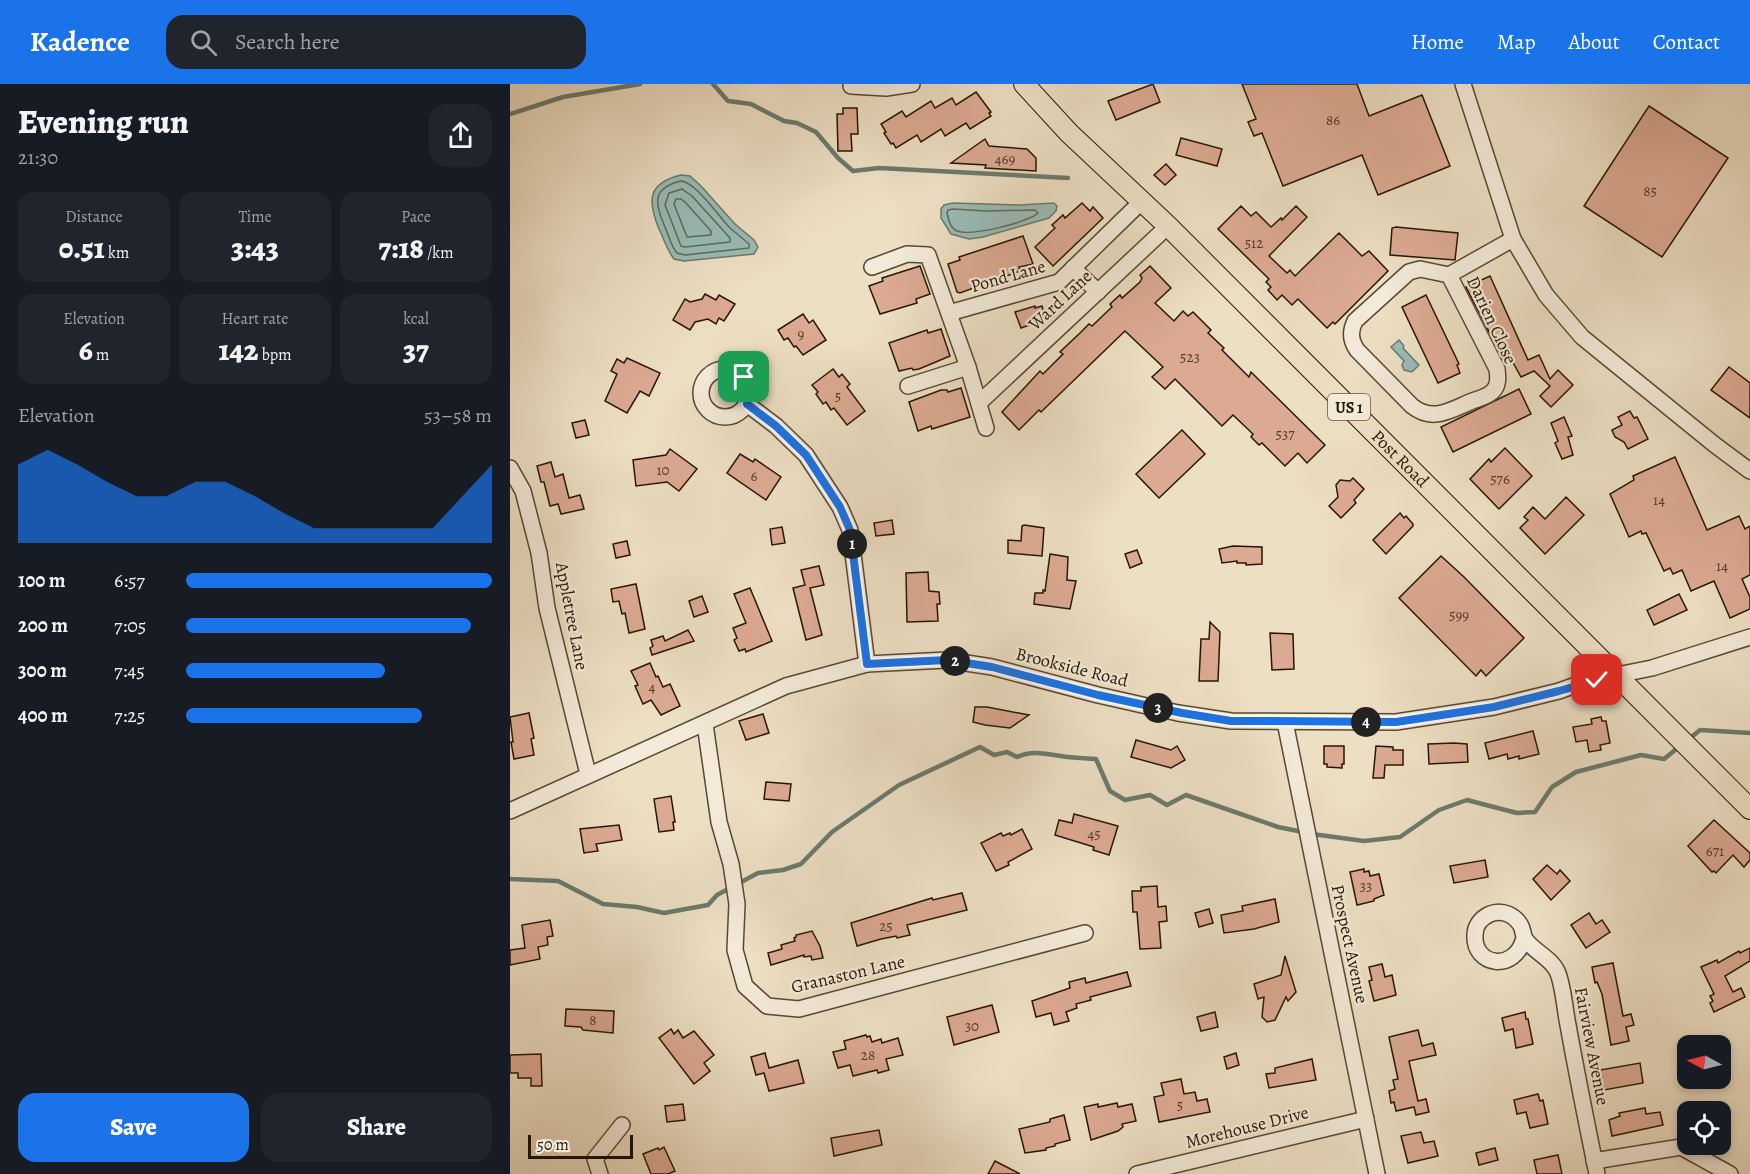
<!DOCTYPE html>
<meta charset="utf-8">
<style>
:root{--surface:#171b24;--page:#20242c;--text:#f1f3f6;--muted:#9ea1a6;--accent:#1a73e8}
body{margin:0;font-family:Alegreya,serif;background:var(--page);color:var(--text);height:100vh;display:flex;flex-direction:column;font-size:22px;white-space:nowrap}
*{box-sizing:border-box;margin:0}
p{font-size:20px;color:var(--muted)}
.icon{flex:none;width:33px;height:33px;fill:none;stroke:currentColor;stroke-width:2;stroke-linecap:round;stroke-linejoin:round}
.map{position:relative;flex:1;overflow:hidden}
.details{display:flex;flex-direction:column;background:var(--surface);width:510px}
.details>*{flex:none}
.needle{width:39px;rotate:277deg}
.tools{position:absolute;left:1167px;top:951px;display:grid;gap:12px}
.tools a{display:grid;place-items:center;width:54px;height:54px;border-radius:12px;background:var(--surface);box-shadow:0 3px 9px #0003;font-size:30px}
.scale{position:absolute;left:18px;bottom:15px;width:105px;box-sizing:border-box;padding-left:6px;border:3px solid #281600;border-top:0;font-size:16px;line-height:21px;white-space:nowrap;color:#281600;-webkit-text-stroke:4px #f3ead9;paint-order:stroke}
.pin{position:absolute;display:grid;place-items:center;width:51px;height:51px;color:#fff;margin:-26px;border-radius:12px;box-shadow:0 3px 9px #0006}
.km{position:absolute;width:30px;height:30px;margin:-15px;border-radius:50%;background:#222;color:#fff;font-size:16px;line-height:30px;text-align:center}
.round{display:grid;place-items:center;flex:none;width:63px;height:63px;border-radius:18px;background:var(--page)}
.summary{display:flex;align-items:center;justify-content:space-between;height:102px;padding:0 18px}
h1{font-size:33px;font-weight:800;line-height:45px}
.figures{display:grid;grid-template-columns:repeat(3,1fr);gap:9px;height:102px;padding:6px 18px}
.figures div{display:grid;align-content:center;border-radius:15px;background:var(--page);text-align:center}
.figures b{font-size:30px;font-weight:800}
.figures small{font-size:16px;font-weight:400}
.figures p{font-size:16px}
.chart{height:168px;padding:12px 18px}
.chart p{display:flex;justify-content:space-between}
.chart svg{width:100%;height:108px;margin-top:6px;fill:var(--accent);opacity:.7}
.cta{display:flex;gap:12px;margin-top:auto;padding:12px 18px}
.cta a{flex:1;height:69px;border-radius:18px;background:var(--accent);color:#fff;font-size:24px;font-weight:800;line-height:69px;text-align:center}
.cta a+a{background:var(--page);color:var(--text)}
ul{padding:0 18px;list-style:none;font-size:20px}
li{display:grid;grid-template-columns:96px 72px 1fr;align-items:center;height:45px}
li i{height:15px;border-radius:8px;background:var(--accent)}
header{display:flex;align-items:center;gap:36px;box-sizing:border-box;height:84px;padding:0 30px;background:var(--accent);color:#fff}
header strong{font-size:28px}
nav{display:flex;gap:33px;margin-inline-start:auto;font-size:21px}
.search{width:420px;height:54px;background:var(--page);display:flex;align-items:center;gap:15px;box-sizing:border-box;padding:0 21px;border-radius:18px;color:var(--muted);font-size:22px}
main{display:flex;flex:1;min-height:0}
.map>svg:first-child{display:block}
.water{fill:#99bcb6;stroke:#6c7a6d;stroke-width:1.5}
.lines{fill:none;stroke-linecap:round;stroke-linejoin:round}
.shore{stroke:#60695b;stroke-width:1.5}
.stream{stroke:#6c7a6d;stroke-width:4.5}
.building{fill:#dcaa93;stroke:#281600;stroke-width:1.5}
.minor-casing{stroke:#594831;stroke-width:18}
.major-casing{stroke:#281600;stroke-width:22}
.minor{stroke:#f3ead9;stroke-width:15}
.major{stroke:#eddfc4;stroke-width:20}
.route-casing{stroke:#fff;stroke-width:12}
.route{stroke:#1a73e8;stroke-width:8}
.labels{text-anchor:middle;stroke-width:4.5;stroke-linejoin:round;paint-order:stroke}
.number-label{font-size:15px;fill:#553b25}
.shield{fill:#f3ead9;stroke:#655641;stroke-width:1.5}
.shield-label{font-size:16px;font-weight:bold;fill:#281600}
.street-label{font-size:18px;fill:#281600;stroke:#f3ead9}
</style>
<header>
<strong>Kadence</strong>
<div class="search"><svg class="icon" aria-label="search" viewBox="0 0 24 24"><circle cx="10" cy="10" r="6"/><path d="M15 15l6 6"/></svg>Search here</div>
<nav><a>Home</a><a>Map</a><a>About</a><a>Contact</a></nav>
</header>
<main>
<section class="details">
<div class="summary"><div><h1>Evening run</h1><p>21:30</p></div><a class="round"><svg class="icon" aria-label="share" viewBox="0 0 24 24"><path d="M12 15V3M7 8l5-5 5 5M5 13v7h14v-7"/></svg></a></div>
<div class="figures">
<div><p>Distance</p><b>0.51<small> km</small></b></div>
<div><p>Time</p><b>3:43</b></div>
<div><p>Pace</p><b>7:18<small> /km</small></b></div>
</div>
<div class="figures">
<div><p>Elevation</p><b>6<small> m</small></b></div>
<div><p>Heart rate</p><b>142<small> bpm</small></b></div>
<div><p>kcal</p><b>37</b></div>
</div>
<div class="chart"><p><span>Elevation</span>53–58 m</p>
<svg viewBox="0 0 160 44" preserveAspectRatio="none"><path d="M0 44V12L10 6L20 12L30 19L40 25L50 25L60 19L70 19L80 25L90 32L100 38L110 38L120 38L130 38L140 38L150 25L160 12V44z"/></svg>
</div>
<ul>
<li><b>100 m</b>6:57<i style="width:100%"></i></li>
<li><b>200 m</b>7:05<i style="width:93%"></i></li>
<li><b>300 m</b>7:45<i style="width:65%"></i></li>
<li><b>400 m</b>7:25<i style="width:77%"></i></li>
</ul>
<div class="cta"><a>Save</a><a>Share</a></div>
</section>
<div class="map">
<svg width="1240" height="1090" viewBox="0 0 1240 1090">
<rect width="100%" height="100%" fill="#eddfc4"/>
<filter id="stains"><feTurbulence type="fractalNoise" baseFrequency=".00333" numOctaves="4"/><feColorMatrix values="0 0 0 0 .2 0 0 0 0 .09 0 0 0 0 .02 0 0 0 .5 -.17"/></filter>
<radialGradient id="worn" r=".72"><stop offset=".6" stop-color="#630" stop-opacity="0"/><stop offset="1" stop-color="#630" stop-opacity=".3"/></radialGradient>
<g class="water">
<path d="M171,91L180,92L191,102L225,140L244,156L248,163L244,170L174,177L164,175C157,166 154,155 149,145C137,116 138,99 171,91Z"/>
<polygon points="443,119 510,121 544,119 547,122 546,127 539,134 473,153 459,155 441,150 431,134 431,125 434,121"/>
<polygon points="889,256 894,262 893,264 909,281 902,288 894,286 892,281 894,277 881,263"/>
</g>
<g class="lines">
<g class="shore">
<path d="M171,97C187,99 208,132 220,144C226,149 232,154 239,160V164L175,171L167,169C161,162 159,152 155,143C145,120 141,104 171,97Z"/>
<polygon points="172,105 182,112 220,154 220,158 175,163 171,162 155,121 159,109"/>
<polygon points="166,115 171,115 175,118 201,147 201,151 177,153 164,120"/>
<path d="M443,125L476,127L525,126L528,129C519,138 458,154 445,146C440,143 438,134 437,129L438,126Z"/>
</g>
<g class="stream">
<polyline points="203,0 218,17 241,20 274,37 287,39 306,48 328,74 343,87 369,84 558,94"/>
<polyline points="0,30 53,13 130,0"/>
<polyline points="1179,655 1190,646 1240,649"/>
<polyline points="802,750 854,757 890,753 929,726 957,716 1007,729 1025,728 1042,703 1066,688 1131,671 1154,675 1170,662"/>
<path d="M0,795L48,797L93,820L127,823L154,829L198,821L207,811L248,789L273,786L291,780L322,748L389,701L470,663L484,671L497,668L507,673C523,666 535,670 551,672C562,674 574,674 586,675L600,707L615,716L640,711L657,721L676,711L768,743L793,748"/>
</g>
</g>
<g class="building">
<polygon points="643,0 650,18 606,36 598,17"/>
<polygon points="732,0 847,0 859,32 912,11 940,82 868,111 852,71 773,102 752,49 744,52 738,38 746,35"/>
<polygon points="466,8 481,28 479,29 481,32 460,45 456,39 435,52 431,45 411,58 407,51 386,64 383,59 381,60 374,49 376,48 371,40 392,27 396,33 421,17 425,24 442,14 446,21"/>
<polygon points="1139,22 1218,74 1152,173 1074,122"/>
<polygon points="333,24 347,24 348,50 341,50 342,67 328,67 327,30 333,30"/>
<polygon points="671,54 712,65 707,82 666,71"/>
<polygon points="475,55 479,62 517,65 526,74 526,87 475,84 476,81 441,79"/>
<polygon points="656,80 666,91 655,101 644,91"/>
<polygon points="572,119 580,127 583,123 593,134 543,182 525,163 545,144 542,141 553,131 555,134"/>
<polygon points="731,122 741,132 746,128 761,143 771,134 772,136 786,122 797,133 759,172 777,189 780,186 785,192 829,149 852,172 859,167 878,187 825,240 823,238 817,244 788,215 782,221 772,211 767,216 758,206 761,203 756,198 759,195 708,145"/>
<polygon points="886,143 948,149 945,176 880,171 882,144"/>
<polygon points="513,152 523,180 509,183 510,187 450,209 447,208 438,180 450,176 449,173"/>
<polygon points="410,182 420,210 406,215 407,219 370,230 359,202 373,197 372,194"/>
<polygon points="640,182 661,204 645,219 664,237 673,227 678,232 683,228 701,246 698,249 714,264 712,266 739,293 741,288 815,361 797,379 788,369 775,382 752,359 749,361 741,353 743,350 723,331 712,342 665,295 655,305 642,293 653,283 615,247 531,328 529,326 509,346 492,328 530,287 533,290 553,270 550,268 570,249 579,240 582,242 602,223 600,220 610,211 612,214 630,198 632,194 630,191"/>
<polygon points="980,192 1018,276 1029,271 1040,295 1048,286 1063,301 1041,323 1030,312 1040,302 1024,287 1011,293 1001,275 995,278 993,275 956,203"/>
<polygon points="195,210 206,216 209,211 225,220 214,237 209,234 206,240 198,235 185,238 180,246 163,236 175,215 180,218 192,215"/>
<polygon points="916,211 949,280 947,281 950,289 928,299 892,223"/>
<polygon points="525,222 525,224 532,222 535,233 529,235 530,237 511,244 505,228"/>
<polygon points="293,230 299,239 303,236 316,256 293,271 286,262 284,263 278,254 274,256 268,246"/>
<polygon points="431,245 440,272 409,285 403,286 402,284 389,287 379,259 417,246 418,249"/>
<polygon points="117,274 150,289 139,312 130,307 117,329 95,317 107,290 101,287 107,275 114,279"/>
<polygon points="1219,283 1240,299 1240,334 1201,306"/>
<polygon points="323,285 329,293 332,290 340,300 337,303 355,327 337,341 324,324 321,326 316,318 313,320 306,310 308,308 302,301"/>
<polygon points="451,304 460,333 422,345 421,342 408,347 399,318 431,306 437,306 438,308"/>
<polygon points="1009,305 1021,330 943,368 931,343"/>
<polygon points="1120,327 1124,334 1127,333 1138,355 1118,365 1114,358 1105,353 1102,346 1112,341 1108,333"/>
<polygon points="1054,333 1062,352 1058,353 1063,371 1052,375 1045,359 1048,357 1041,339"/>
<polygon points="75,336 79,351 66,354 62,339"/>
<polygon points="672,346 695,370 649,414 626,390"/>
<polygon points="995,364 1022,392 989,425 960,395 979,375 981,378"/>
<polygon points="160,365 187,385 169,407 157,398 126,402 123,376 156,371"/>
<polygon points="230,370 243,378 245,375 271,393 256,416 217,389"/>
<polygon points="1165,373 1197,446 1229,432 1235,445 1240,442 1240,491 1232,495 1240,513 1240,525 1220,534 1204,497 1181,507 1172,486 1163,490 1160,484 1154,487 1136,449 1132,450 1131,447 1119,453 1100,410 1124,396 1123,392"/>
<polygon points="41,378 45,393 53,390 59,414 70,411 74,425 51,430 48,420 40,422 34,398 31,398 27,382"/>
<polygon points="843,394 854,405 844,416 846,419 831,434 819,422 828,413 826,401 830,396 840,397"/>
<polygon points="1056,413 1074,431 1035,470 1010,444 1018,436 1014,433 1023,423 1035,435"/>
<polygon points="890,429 894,434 896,432 903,440 903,442 876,470 863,456"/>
<polygon points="382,436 384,450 366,452 364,439"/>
<polygon points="514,441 534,444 532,472 498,469 498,456 511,457 512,442"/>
<polygon points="272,443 275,459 262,461 260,445"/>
<polygon points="117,457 120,471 106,474 103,460"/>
<polygon points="723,462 752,463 752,480 736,481 736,479 727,479 727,477 712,479 709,465"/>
<polygon points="627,466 632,479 620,484 615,470"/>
<polygon points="540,470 558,473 557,496 566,497 560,525 524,520 525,509 533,509 533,506 535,507"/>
<polygon points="931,472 954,493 1014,554 976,592 971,586 966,592 889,514"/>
<polygon points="309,482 314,501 300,504 312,551 296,556 283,504 295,501 291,486"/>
<polygon points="418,488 419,507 429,508 430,520 427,520 428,537 397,538 396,489"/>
<polygon points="126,500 135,545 119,549 115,529 112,530 109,517 103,518 101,505"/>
<polygon points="240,504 262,557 236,568 235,565 229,567 224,556 227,554 223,544 236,539 224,510"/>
<polygon points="1169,510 1177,526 1144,541 1137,526"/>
<polygon points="192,512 198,528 184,533 179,517"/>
<polygon points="700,538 710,548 708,597 689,597 691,555 699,555"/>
<polygon points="178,546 184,557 142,571 140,564 143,562 141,556 153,552 155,557"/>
<polygon points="760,549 783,550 784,585 762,586"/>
<polygon points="140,579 146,593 148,592 153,603 160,600 170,622 151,631 141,616 133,620 125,602 128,601 121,587"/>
<polygon points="465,623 477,623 519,631 500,644 475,641 463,638"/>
<polygon points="19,629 24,654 21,655 24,671 4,675 1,658 3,658 0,633"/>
<polygon points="253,630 259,649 236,656 229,637"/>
<polygon points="1091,633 1092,637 1096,637 1100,659 1090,661 1091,666 1079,668 1077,656 1066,658 1063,643 1082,640 1081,635"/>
<polygon points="1023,647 1029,670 1009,675 1009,672 998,675 997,670 979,675 975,659"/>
<polygon points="626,656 661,666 667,662 675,676 661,684 621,673"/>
<polygon points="944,659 957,660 958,678 919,680 918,660"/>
<polygon points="814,662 834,662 834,680 832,680 832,684 817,683 817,680 814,680"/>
<polygon points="866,662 883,663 883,666 893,666 893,681 875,681 874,694 863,694"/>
<polygon points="256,698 281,700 279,717 254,715"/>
<polygon points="161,712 165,738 163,738 164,746 149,748 144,715"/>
<polygon points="564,730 608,742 599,771 583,766 584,763 545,751 549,736 562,739"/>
<polygon points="1204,736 1240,769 1240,776 1234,783 1223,771 1206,789 1204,787 1202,788 1178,762"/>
<polygon points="109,741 112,756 86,760 88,767 74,769 70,745"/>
<polygon points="512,745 522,765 498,778 499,781 486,787 471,759 491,749 493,752 500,749 501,751"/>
<polygon points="975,776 978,793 944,799 940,782"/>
<polygon points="1037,781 1047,790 1050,786 1060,797 1041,816 1023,795"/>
<polygon points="854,785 854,788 859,787 860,792 869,790 874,811 864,815 864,817 847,821 840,788"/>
<polygon points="647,802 648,823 656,822 657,837 649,838 651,864 630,865 627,828 623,828 622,807 631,807 631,803"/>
<polygon points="452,809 457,826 397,841 400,851 387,854 386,852 371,855 347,862 341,839 422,814 423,816"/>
<polygon points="765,815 769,838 744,845 714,849 711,831 733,827 732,822"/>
<polygon points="699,825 703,839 689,843 685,829"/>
<polygon points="1079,829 1086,840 1092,836 1100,848 1076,864 1061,841"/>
<polygon points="40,836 43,852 37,853 38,861 28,863 30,875 0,881 0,866 15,864 12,841"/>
<polygon points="302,847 310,862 313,874 302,876 301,872 294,873 294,871 261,881 258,869 272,865 271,861 285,857 284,854 286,853 286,851"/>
<polygon points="1240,864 1240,877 1215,892 1223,908 1231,904 1235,913 1204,928 1200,919 1203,917 1200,912 1204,910 1191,883 1207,876 1208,879 1229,867 1230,869"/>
<polygon points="775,872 786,908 778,917 776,913 765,936 757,938 752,933 754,913 748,915 744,900 771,891"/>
<polygon points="1103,879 1113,932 1121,930 1124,941 1116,943 1119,957 1101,961 1092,910 1087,898 1085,899 1082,883"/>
<polygon points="872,880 875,893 882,891 886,911 864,917 859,897 862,896 859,883"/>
<polygon points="617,888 621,902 580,913 581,916 566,920 567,924 556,928 559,937 544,941 541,929 526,933 522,917 560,904 559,898 575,894 576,899"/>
<polygon points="482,921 489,948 444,961 437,933"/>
<polygon points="56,925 104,927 103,949 73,946 71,943 55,942"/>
<polygon points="705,928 708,943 691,947 687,933"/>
<polygon points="1015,928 1016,935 1018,935 1023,960 1006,964 1003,945 995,947 992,934"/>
<polygon points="161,945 164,950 168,946 173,954 184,947 204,971 194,979 200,987 184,1000 149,954"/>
<polygon points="908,946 912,962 923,959 926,971 899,977 908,1017 916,1015 919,1028 906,1031 904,1023 886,1027 884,1018 881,1019 879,1007 885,1005 883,996 888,995 879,953"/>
<polygon points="356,951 357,953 360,952 362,958 371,955 372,959 388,954 393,971 376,975 379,986 368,989 367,986 343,992 340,981 328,984 323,968 336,965 334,957"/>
<polygon points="255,969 259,984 288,976 294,999 259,1007 254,989 246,991 241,973"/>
<polygon points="726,969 729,981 717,985 714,973"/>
<polygon points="31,970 32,1002 21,1002 21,994 8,994 8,989 0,989 0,971"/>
<polygon points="802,975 806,996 759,1004 756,990 765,989 765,984"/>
<polygon points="1130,979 1133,999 1094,1006 1090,986"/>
<polygon points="671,995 674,1010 685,1008 687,1017 697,1015 700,1028 649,1038 644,1013 654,1011 651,999"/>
<polygon points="1028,1010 1030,1017 1033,1016 1038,1040 1020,1044 1016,1028 1007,1030 1004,1016"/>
<polygon points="607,1019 608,1023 622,1020 626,1037 612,1040 613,1043 608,1047 581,1056 574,1023 588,1020 588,1023"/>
<polygon points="173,1020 175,1036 157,1038 155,1022"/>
<polygon points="1135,1024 1136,1030 1150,1028 1153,1041 1102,1052 1099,1036 1110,1032 1109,1029"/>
<polygon points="554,1031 560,1056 545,1060 545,1062 536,1064 536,1066 515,1069 509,1045 540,1038 540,1035"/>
<polygon points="369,1046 372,1061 324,1072 321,1054"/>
<polygon points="911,1048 914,1059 924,1057 928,1072 898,1079 891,1052"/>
<polygon points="154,1063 165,1087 158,1090 141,1090 133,1070 148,1064 149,1066"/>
<polygon points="985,1064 988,1076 969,1081 966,1069"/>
<polygon points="1048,1071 1052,1090 1027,1090 1024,1076"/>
<polygon points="485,1077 510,1090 478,1090"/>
</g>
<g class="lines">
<g class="minor-casing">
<g id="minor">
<polyline points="953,0 1003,155 1036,211 1072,253 1205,361 1240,387"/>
<polyline points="341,2 376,4 402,0"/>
<polyline points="362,183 397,170 418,171 458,283 476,344"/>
<polyline points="563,184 588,208"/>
<path d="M939,191L987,285C988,293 989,302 982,308C977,313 967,315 960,318C939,327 922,338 902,322L847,266C840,256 840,247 845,237L899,188L910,185L939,191L1003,155"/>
<polyline points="439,229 549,198 632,117"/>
<circle cx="215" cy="309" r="24"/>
<polyline points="398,302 458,283"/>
<polyline points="469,319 658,142"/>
<polyline points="237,320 266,342 296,371 330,423 340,446 357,580"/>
<polyline points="0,384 13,407 29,469 37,524 78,690"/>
<polyline points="775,638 867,1090"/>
<polyline points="195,640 209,738 221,780 227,820 225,866 235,902 257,922 289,925 575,849"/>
<polyline points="0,727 276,602 357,580 437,576 482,583 588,611 668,629 721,637 886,638 984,623 1049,607 1077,597 1142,584 1240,553"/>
<path d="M1014,854C1005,889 963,882 965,851C965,842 971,834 980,830C992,825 1005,831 1011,842C1013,846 1013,851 1015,855C1023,867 1041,874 1047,887C1053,899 1055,927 1058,941C1067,991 1077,1041 1087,1090"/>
<polyline points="1084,1077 1171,1063 1220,1090"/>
<polyline points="90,1090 85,1075 112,1041"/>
<polyline points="627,1090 856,1035"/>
</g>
</g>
<g class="major-casing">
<g id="major">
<path id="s1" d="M514,0L559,49L658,142L1240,725"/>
</g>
</g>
<use href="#minor" class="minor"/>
<use href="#major" class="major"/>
</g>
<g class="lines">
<g class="route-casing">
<path id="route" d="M234,293C239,302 240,309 237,320L266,342L296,371L330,423L340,446L357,580L437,576L482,583L588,611L672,629L721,637H746L886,638L984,623L1049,607L1087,596"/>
</g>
<use href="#route" class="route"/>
</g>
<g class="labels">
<g class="number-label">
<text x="823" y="41">86</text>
<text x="495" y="80">469</text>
<text x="1140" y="112">85</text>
<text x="744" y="164">512</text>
<text x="291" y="255">9</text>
<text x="680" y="278">523</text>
<text x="328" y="317">5</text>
<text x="775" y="355">537</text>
<text x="153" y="391">10</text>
<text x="244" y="397">6</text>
<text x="990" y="400">576</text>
<text x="1149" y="421">14</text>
<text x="1212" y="487">14</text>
<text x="949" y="536">599</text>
<text x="142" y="608">4</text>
<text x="584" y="755">45</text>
<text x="1205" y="772">671</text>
<text x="856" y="807">33</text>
<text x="376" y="847">25</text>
<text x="83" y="941">8</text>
<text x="462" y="947">30</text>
<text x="358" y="976">28</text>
<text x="670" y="1026">5</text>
</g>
<rect class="shield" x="818" y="310" width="42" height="26" rx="4.5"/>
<g class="shield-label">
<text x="839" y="329">US 1</text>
</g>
<g class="street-label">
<text transform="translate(498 192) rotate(-16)" y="6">Pond Lane</text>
<text transform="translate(550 216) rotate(-43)" y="6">Ward Lane</text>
<text transform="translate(982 236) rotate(65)" y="6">Darien Close</text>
<text dy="6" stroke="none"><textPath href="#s1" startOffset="531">Post Road</textPath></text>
<text transform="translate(62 532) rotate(79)" y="6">Appletree Lane</text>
<text transform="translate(562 583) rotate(14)" y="6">Brookside Road</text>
<text transform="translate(840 860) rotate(78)" y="6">Prospect Avenue</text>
<text transform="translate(338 890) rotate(-13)" y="6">Granaston Lane</text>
<text transform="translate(1082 962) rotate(79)" y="6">Fairview Avenue</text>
<text transform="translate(737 1043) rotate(-14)" y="6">Morehouse Drive</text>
</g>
</g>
<rect width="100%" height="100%" filter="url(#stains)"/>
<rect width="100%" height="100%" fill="url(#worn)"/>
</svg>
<div class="tools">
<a><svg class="needle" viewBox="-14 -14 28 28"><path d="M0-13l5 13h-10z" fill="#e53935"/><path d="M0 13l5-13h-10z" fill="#9ea1a6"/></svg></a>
<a><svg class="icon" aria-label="locate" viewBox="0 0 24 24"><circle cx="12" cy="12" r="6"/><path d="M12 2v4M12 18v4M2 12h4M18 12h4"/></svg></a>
</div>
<div class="scale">50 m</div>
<div class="pin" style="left:234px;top:293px;background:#1e9e55"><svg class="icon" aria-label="arrive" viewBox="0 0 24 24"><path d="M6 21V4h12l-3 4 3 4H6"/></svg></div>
<div class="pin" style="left:1087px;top:596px;background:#d93025"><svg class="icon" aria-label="check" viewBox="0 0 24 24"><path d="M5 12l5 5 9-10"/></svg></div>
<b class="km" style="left:342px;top:460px">1</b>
<b class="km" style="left:445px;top:577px">2</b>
<b class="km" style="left:648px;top:624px">3</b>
<b class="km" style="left:856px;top:638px">4</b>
</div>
</main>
